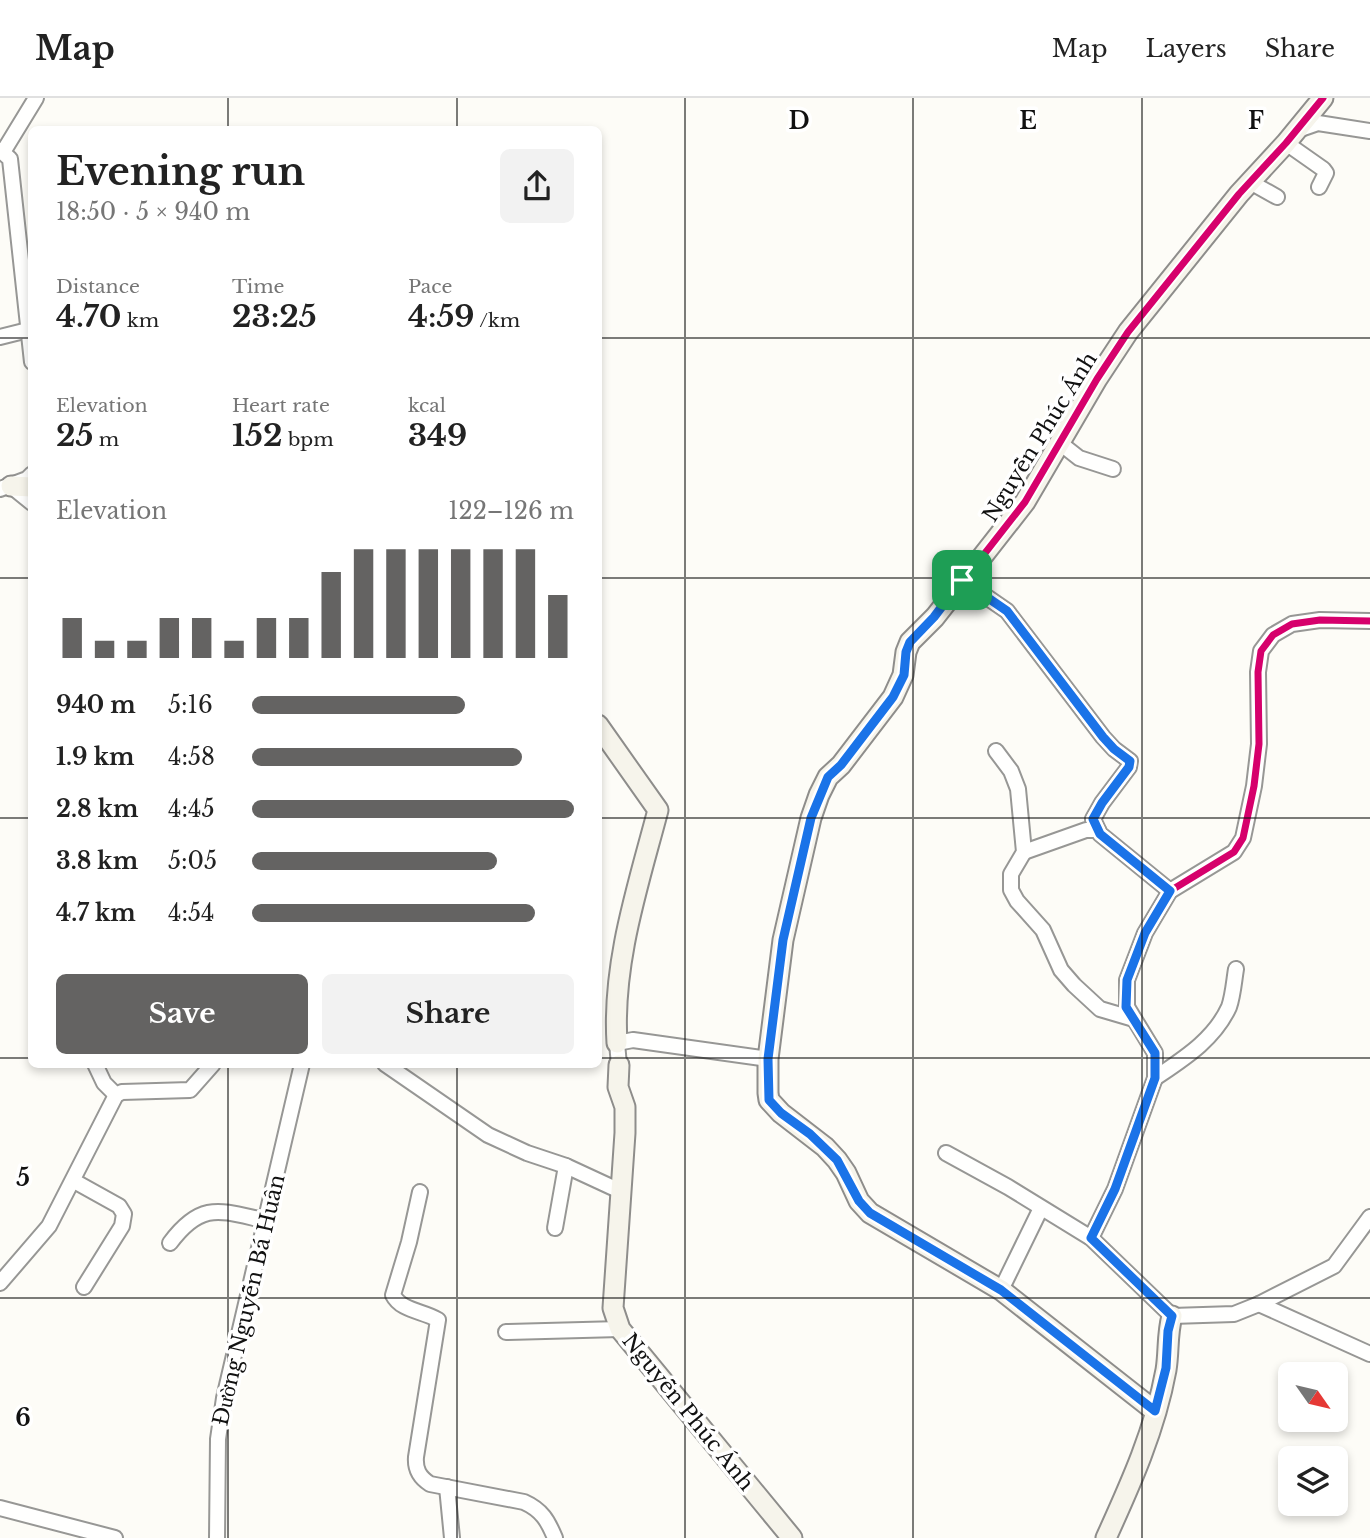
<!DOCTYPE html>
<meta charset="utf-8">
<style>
:root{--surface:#fff;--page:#f2f2f2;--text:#222;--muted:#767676;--line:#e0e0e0;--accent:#646362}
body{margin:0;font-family:"Libre Baskerville",serif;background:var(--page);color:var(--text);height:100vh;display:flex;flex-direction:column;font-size:26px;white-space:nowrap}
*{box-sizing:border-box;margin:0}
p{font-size:23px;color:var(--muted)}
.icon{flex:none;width:38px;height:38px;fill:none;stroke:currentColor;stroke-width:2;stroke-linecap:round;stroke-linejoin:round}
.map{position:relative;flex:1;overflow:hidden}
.drawer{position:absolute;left:28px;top:28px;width:574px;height:942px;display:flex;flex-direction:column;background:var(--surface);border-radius:10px;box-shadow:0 4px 10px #0003}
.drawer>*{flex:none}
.needle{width:46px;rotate:124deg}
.controls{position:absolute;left:1278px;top:1264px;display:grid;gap:14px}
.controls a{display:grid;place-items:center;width:70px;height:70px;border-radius:10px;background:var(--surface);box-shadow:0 4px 10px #0003;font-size:35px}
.pin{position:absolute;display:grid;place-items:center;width:60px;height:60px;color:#fff;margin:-30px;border-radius:14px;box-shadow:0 4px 10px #0006}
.round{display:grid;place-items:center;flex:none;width:74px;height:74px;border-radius:10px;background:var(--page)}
.summary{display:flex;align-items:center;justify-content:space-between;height:119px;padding:0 28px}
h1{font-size:38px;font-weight:800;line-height:52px}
.stats{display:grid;grid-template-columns:repeat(3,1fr);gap:10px;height:119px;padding:7px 28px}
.stats div{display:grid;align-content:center}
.stats b{font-size:30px;font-weight:800}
.stats small{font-size:19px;font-weight:400}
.stats p{font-size:19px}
.chart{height:196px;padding:14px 28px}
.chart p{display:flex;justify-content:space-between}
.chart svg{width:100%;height:126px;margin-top:7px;stroke:var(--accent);stroke-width:6}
.cta{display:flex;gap:14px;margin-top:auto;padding:14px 28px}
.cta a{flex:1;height:80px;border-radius:10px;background:var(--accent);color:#fff;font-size:28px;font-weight:800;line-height:80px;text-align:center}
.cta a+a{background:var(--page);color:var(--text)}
ul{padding:0 28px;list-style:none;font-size:23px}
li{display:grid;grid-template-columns:112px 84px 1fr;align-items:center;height:52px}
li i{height:18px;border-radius:9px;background:var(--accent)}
header{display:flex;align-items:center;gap:42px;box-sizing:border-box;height:98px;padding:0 35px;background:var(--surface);border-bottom:2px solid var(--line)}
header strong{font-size:33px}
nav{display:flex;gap:38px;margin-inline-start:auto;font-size:24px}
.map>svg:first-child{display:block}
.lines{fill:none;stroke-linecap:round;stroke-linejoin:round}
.street-casing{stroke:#979795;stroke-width:18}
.secondary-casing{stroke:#8e8d8b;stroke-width:23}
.street{stroke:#fffffe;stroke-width:14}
.secondary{stroke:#f6f4eb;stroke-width:19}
.cycleway-casing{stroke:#fff;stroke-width:11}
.cycleway{stroke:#d6006c;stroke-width:7}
.route-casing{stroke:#fff;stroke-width:14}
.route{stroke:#1a73e8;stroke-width:9}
.grid{fill:none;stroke:#111;stroke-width:2;stroke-opacity:0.55}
.labels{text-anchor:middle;stroke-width:7;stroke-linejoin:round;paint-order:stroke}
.street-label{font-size:21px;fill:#111;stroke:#fff}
.grid-label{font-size:23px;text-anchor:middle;font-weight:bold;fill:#111;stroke:#fff;stroke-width:7;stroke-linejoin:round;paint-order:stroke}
</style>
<header>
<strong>Map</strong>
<nav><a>Map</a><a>Layers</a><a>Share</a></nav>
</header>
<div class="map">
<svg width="1370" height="1440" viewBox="0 0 1370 1440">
<rect width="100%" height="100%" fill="#fdfcf7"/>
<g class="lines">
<g class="street-casing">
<g id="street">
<polyline points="0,52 10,61 32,264"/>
<polyline points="3,54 36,0"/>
<polyline points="1250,84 1277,99"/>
<polyline points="1319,89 1326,75 1323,71 1286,45 1298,32 1318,25 1370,33"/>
<polyline points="0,239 28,232"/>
<polyline points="1060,345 1079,360 1113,371"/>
<polyline points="11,388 32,405"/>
<polyline points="0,391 27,381 32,376"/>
<polyline points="962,482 1007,513 1103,639 1114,651 1130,663 1129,669 1102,705 1093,721 1100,736 1170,793"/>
<polyline points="996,653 1011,673 1018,691 1024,754 1011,776 1011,792 1017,803 1043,832 1061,872 1074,887 1100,911 1134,921"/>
<polyline points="1024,754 1086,732 1098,732"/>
<polyline points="95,966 104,985 116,997"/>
<polyline points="385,966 488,1037 527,1055 566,1068 620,1093"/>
<polyline points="619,967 617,945 633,942 768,961"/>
<path d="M1155,980C1183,961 1214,942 1229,909C1233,898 1234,883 1236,871"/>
<polyline points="946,1055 1008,1089 1091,1140 1172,1218 1234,1216 1259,1206 1334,1168 1370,1119"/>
<polyline points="74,1083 119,1108 124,1116 122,1128 84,1189"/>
<path d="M420,1094L409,1144L393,1197C401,1213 424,1213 438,1222L416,1359C415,1371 419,1379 430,1386L524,1404C542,1412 548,1423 555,1440"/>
<polyline points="555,1130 566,1068"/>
<polyline points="1091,1140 1115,1091 1155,980 1155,955 1127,909 1127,882 1145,835 1170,793 1234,754 1243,740 1254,688 1259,646 1258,574 1261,553 1273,537 1292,526 1320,522 1370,523"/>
<path d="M170,1145C202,1102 221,1113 267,1123"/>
<polyline points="0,1185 49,1128 116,997 122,994 190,992 213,966"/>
<polyline points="1001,1192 1041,1110"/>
<polyline points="1259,1206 1370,1256"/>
<polyline points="506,1234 620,1231"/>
<polyline points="447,1389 452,1440"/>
<polyline points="0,1410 115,1440"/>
<polyline points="217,1440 218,1341 224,1300 302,966"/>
</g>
</g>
<g class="secondary-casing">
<g id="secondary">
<polyline points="11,388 32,389"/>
<path d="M598,627L658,712C638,788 612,865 617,945"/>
<polyline points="619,967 618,989 625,1009 625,1035 613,1210 620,1231 792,1440"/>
<polyline points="1155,1313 1001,1192 870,1115 859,1103 846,1075 837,1062 825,1049 781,1015 769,1002 768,995 768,961 783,842 811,720 819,697 828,679 841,667 893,599 903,577 906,554 910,544 935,519 1025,404 1097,281 1128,234 1239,96 1286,45 1323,0"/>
<path d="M1106,1440C1131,1385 1155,1332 1166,1272C1169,1254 1167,1236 1172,1218"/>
</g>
</g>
<use href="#street" class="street"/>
<use href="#secondary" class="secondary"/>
<g class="cycleway-casing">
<g id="cycleway">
<polyline points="1091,1140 1115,1091 1155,980 1155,955 1127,909 1127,882 1145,835 1170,793 1234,754 1243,740 1254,688 1259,646 1258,574 1261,553 1273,537 1292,526 1320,522 1370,523"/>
<polyline points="1155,1313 1001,1192 870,1115 859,1103 846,1075 837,1062 825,1049 781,1015 769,1002 768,995 768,961 783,842 811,720 819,697 828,679 841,667 893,599 903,577 906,554 910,544 935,519 1025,404 1097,281 1128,234 1239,96 1286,45 1323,0"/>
</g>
</g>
<use href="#cycleway" class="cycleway"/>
</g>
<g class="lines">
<g class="route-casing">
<polygon id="route" points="962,482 1007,513 1103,639 1114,651 1130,663 1129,669 1102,705 1093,721 1100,736 1170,793 1145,835 1127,882 1126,909 1155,955 1155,980 1115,1091 1091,1140 1172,1218 1168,1233 1166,1270 1155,1313 1001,1192 870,1115 859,1103 837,1062 810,1036 781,1015 769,1002 768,961 783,842 811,720 828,679 841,667 893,599 904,577 906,554 910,544 934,519"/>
</g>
<use href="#route" class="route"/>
</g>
<path class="grid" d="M228,0V32M457,0V32M685,0V1440M913,0V1440M1142,0V1440M0,240H32M598,240H1370M0,480H32M598,480H1370M0,720H32M598,720H1370M0,960H32M598,960H1370M228,966V1440M457,966V1440M0,1200H1370"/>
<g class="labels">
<g class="street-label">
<text transform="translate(1040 339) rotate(-58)" y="7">Nguyễn Phúc Ánh</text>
<text transform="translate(249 1202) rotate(-77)" y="7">Đường Nguyễn Bá Huân</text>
<text transform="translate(688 1314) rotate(51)" y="7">Nguyễn Phúc Ánh</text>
</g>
</g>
<g class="grid-label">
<text x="799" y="31">D</text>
<text x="1028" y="31">E</text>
<text x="1256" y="31">F</text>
<text x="23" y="1088">5</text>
<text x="23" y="1328">6</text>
</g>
</svg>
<div class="controls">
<a><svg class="needle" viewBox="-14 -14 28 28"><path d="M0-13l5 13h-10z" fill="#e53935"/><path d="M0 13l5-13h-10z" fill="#767676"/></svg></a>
<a><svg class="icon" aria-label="layers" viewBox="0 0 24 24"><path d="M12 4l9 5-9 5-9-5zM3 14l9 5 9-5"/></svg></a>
</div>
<div class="pin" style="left:962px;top:482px;background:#1e9e55"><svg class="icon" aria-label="arrive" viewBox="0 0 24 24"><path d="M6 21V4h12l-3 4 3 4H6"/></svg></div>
<section class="drawer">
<div class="summary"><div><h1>Evening run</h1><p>18:50 · 5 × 940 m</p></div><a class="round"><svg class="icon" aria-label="share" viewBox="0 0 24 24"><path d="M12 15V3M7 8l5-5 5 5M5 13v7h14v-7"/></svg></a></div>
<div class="stats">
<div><p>Distance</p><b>4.70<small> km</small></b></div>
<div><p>Time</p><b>23:25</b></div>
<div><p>Pace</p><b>4:59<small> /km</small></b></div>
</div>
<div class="stats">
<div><p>Elevation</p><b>25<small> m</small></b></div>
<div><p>Heart rate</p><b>152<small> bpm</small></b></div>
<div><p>kcal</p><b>349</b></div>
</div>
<div class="chart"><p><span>Elevation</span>122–126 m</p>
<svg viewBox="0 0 160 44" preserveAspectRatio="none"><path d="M5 44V30M15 44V38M25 44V38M35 44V30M45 44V30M55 44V38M65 44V30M75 44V30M85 44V14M95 44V6M105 44V6M115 44V6M125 44V6M135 44V6M145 44V6M155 44V22"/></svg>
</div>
<ul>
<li><b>940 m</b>5:16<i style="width:66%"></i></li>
<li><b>1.9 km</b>4:58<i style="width:84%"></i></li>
<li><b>2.8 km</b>4:45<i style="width:100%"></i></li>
<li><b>3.8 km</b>5:05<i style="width:76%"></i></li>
<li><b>4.7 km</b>4:54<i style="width:88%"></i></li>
</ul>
<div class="cta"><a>Save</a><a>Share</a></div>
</section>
</div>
